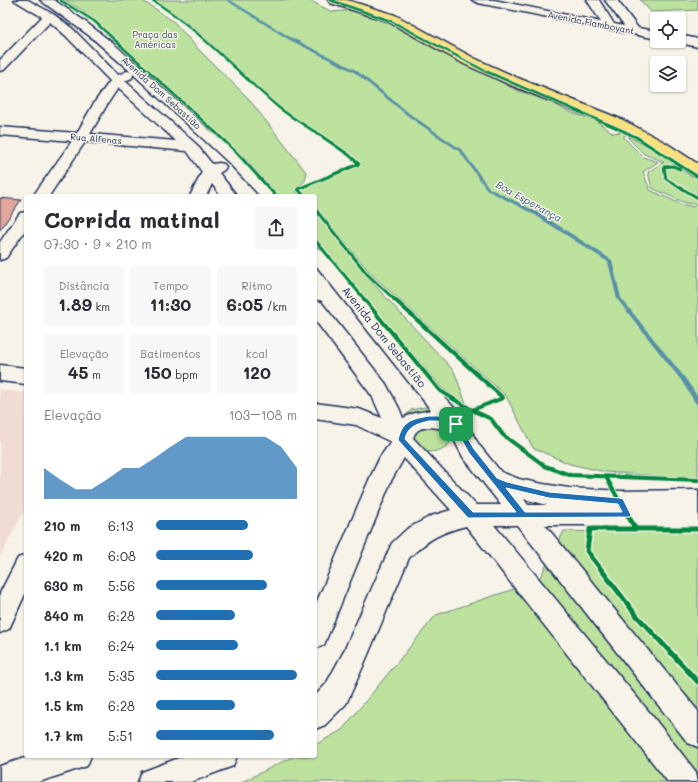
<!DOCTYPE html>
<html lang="pt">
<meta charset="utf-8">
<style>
:root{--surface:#fff;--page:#f7f7f7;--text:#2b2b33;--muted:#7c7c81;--accent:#1f6fb2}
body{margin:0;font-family:Mali,sans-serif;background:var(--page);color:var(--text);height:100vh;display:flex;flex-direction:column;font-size:15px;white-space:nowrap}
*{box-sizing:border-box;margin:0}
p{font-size:13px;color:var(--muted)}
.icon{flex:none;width:22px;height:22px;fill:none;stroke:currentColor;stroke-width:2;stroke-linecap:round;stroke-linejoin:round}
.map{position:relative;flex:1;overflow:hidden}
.drawer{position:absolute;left:24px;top:194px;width:293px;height:564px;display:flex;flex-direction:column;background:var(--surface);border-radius:4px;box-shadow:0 1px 3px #0004}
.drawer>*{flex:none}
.fabs{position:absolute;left:650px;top:12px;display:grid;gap:8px}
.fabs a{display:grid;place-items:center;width:36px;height:36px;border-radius:4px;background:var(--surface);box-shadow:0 1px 3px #0004;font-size:20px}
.pin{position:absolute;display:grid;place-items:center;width:34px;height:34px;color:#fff;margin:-17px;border-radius:8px;box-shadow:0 2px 6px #0006}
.round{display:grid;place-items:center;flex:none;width:42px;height:42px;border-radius:4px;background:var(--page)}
.overview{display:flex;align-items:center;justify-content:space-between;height:68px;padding:0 20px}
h1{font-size:22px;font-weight:800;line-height:30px}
.stats{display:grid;grid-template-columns:repeat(3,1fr);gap:6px;height:68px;padding:4px 20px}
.stats div{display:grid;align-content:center;border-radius:4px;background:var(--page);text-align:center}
.stats b{font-size:17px;font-weight:800}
.stats small{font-size:11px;font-weight:400}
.stats p{font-size:11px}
.chart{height:112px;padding:8px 20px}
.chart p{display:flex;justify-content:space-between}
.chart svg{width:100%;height:72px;margin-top:4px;fill:var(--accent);opacity:.7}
ul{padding:0 20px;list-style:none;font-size:13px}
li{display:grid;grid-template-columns:64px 48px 1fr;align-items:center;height:30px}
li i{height:10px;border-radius:5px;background:var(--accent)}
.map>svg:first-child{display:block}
.built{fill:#f0dcd2}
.green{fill:#bde29d;stroke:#6c887e}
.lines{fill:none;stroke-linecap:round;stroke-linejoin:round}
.stream{fill:#5890a8;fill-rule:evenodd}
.building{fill:#e1a79f;stroke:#1b2f5e}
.minor-casing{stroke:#1b2f5e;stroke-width:3}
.major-casing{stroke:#1b2f5e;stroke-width:3}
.minor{fill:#f7f3e8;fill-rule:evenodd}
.major{fill:#fae180;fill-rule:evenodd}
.cycleway-far3-casing{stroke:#f7f3e8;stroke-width:4}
.cycleway-far2-casing{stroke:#f7f3e8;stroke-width:5}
.cycleway-far1-casing{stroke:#f7f3e8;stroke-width:6}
.cycleway-casing{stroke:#f7f3e8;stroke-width:8}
.cycleway-far3{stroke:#00873e;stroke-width:2.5}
.cycleway-far2{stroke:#00873e;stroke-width:3}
.cycleway-far1{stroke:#00873e;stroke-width:4}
.cycleway{stroke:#00873e;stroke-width:5}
.route{fill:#1f6fb2;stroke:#fff;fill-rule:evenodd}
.labels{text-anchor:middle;stroke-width:3;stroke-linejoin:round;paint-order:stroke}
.far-street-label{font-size:9px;fill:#1b2f5e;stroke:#f7f3e8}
.far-park-label{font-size:9px;fill:#3b536b;stroke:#f7f3e8}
.far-water-label{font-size:10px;font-style:italic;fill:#34587d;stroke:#f7f3e8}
.street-label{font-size:11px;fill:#1b2f5e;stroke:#f7f3e8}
</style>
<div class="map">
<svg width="698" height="782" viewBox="0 0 698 782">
<rect width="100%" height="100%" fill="#f7f3e8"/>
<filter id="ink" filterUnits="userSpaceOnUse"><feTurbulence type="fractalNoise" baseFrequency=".025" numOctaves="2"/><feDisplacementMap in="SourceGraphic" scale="8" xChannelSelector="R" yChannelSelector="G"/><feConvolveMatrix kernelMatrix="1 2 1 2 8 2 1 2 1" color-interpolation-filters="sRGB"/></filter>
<g filter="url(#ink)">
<polygon class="built" points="0,390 26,393 26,507 0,557"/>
<g class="green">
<path d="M64,0H141L157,10L174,22L200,51L247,97L306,172C308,181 302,183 296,189V191L300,196H279L243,156L94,20L80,9Z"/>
<path d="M154,0H309L332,12L352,10L379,17L514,89L553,103L569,112L595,120L613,133L622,132L625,134L624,138L643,157L658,162L643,172L650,190L681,204L698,208V479L606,472L570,464L533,448L506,396L371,274L315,206V196H307L300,189L361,164C337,141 304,129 279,107C239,72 201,27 154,0Z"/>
<polygon points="640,0 698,0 698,10 651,12"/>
<polygon points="634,136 698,174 698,205 683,202 652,188 648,172 664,162 644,154 628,138"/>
<polygon points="315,212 333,231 368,278 454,371 466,403 462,403 442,388 315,239"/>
<path d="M425,407L440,410L454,438C444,453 430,454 414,449L401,420L411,410Z"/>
<polygon points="641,529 698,532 698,782 242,782 294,756 315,756 315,745 342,730 436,615 538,581 564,531 601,532"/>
</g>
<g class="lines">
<polygon class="stream" points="226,0 230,0 290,37 356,70 410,114 462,150 489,188 539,213 612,260 621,298 685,378 698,397 698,404 696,404 681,380 617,299 608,262 535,215 487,190 460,152 408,116 354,72 288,39"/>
</g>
<polygon class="building" points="0,198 21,200 0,230"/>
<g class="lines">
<g class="minor-casing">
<g id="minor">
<path d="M14,0H28L53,14L73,29L118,75L127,71L131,72L91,37L40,0H54L83,20L115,45L238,156L276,196H260L228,162L133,74L132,78L125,81L196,144L212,164L219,163L224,164L226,167L224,170L219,173L237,196H221L212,184L206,196H190L202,172L187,151L85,142L49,196H33L72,141L0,135V127L77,133L94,103L110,81L65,35L50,22L4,70L0,71V60L42,17ZM118,88L176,141L90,134L108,103Z"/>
<polygon points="472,0 494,0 601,22 587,0 599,0 614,24 624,26 605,0 617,0 638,28 657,31 657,39 478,3"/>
<polygon points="679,35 698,39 698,47 675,42 679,41"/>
<polygon points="26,212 26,229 6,258 0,260 0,242 20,213"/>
<path d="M315,247L321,249L444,397L463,417L479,445L501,472L519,479L543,484L569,488L622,491L698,490V525H545L698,711V747L688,743L517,525H494L650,713L696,772L698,782H668L466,526C439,533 429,539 409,558L361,671L346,704L325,725L315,729V696L326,684L343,653L392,543L407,529L431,516L451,510L404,458L391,481L324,645L315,649V606L369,480L380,457L391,442L356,425L315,419V403L359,409L382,418L372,396L315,320V301L321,302L386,384L399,408L403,418L415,413L431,410L315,264ZM431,427L449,430L463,457L501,505H476L413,438C416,428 422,428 431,427ZM524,499L547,505H528Z"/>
<polygon points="0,365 26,368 26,384 0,381"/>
<polygon points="26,555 26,592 9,629 0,633 0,593 18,558"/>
<polygon points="31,756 91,756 87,766 39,782 0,782 0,766"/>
<polygon points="184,756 237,756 233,766 191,782 138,782 142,772"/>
</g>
</g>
<g class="major-casing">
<polygon id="major" points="328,0 347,0 395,15 474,58 518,78 623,120 666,143 698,164 698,176 692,175 654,149 613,126 508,84 464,64 387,21 330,3"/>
</g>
<use href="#minor" class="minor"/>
<use href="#major" class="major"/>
<g class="cycleway-far3-casing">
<g id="cycleway-far3">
<polyline points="60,0 94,21 215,132"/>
<path d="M152,0C198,28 237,72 278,107C289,116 303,124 315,132"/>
<polyline points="330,0 391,21 485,71 626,132"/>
</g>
</g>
<g class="cycleway-far2-casing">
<g id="cycleway-far2">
<polyline points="214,131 237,153 276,196"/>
<polyline points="623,131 636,137 698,177"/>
<polyline points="680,169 673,166 664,167 666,179 698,198"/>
<polyline points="304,196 298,189 359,164 349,155 314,131"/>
<polyline points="315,209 368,275 395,300"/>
<polyline points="315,240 365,300"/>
</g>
</g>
<g class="cycleway-far1-casing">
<g id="cycleway-far1">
<polyline points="364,299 440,391 472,410 491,419 503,435 545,466 570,475 698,480"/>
<polyline points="394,299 503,398 472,410"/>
<polyline points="606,477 626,513"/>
</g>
</g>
<g class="cycleway-casing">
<g id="cycleway">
<polyline points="626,512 635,528"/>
<polyline points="698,529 590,529 587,551 636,615 698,682"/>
</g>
</g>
<use href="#cycleway-far3" class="cycleway-far3"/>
<use href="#cycleway-far2" class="cycleway-far2"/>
<use href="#cycleway-far1" class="cycleway-far1"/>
<use href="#cycleway" class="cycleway"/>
</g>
</g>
<path class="route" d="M429,416H438L458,422L474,449L497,478L507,482L549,492L620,498L623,499L631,515L630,517L468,518L398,440C402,421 412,419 429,416ZM429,421H438L454,426L469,453L516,512H473L405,439C408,426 417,424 429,421ZM506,488L549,498L618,504L622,512H525Z"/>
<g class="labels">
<g class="far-street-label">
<text transform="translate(591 23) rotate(11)" y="3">Avenida Flamboyant</text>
<text transform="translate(161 93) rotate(42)" y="3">Avenida Dom Sebastião</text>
<text transform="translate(96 139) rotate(5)" y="3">Rua Alfenas</text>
</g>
<g class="far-park-label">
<text x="155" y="38">Praça das<tspan x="155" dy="10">Américas</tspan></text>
</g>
<g class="far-water-label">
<text transform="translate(529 201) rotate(29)" y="4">Boa Esperança</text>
</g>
<g class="street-label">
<text transform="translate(384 337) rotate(51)" y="4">Avenida Dom Sebastião</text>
</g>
</g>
</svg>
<div class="fabs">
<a><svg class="icon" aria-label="locate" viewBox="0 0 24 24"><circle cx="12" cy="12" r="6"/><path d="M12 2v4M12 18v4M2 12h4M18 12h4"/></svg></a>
<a><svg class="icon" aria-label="layers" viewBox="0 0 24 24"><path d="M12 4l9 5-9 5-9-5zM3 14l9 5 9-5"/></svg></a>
</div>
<div class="pin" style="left:456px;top:424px;background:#1e9e55"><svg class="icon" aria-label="arrive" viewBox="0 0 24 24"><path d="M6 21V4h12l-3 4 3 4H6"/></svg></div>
<section class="drawer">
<div class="overview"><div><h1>Corrida matinal</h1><p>07:30 · 9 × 210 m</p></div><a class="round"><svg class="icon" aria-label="share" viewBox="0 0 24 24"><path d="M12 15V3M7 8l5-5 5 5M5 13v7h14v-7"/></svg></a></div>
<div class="stats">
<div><p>Distância</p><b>1.89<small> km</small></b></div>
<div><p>Tempo</p><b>11:30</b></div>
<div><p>Ritmo</p><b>6:05<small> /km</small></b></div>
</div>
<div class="stats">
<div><p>Elevação</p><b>45<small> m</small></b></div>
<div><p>Batimentos</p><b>150<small> bpm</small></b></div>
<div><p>kcal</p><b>120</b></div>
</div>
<div class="chart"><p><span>Elevação</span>103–108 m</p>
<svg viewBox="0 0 160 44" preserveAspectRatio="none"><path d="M0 44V25L10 32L20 38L30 38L40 32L50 25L60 25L70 19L80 12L90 6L100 6L110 6L120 6L130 6L140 6L150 12L160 25V44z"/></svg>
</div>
<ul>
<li><b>210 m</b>6:13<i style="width:65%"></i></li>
<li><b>420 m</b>6:08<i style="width:69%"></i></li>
<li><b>630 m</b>5:56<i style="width:79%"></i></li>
<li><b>840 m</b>6:28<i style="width:56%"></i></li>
<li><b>1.1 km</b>6:24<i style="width:58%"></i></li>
<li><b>1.3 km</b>5:35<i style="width:100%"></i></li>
<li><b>1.5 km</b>6:28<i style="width:56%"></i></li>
<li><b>1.7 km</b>5:51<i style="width:84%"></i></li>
</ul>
</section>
</div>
